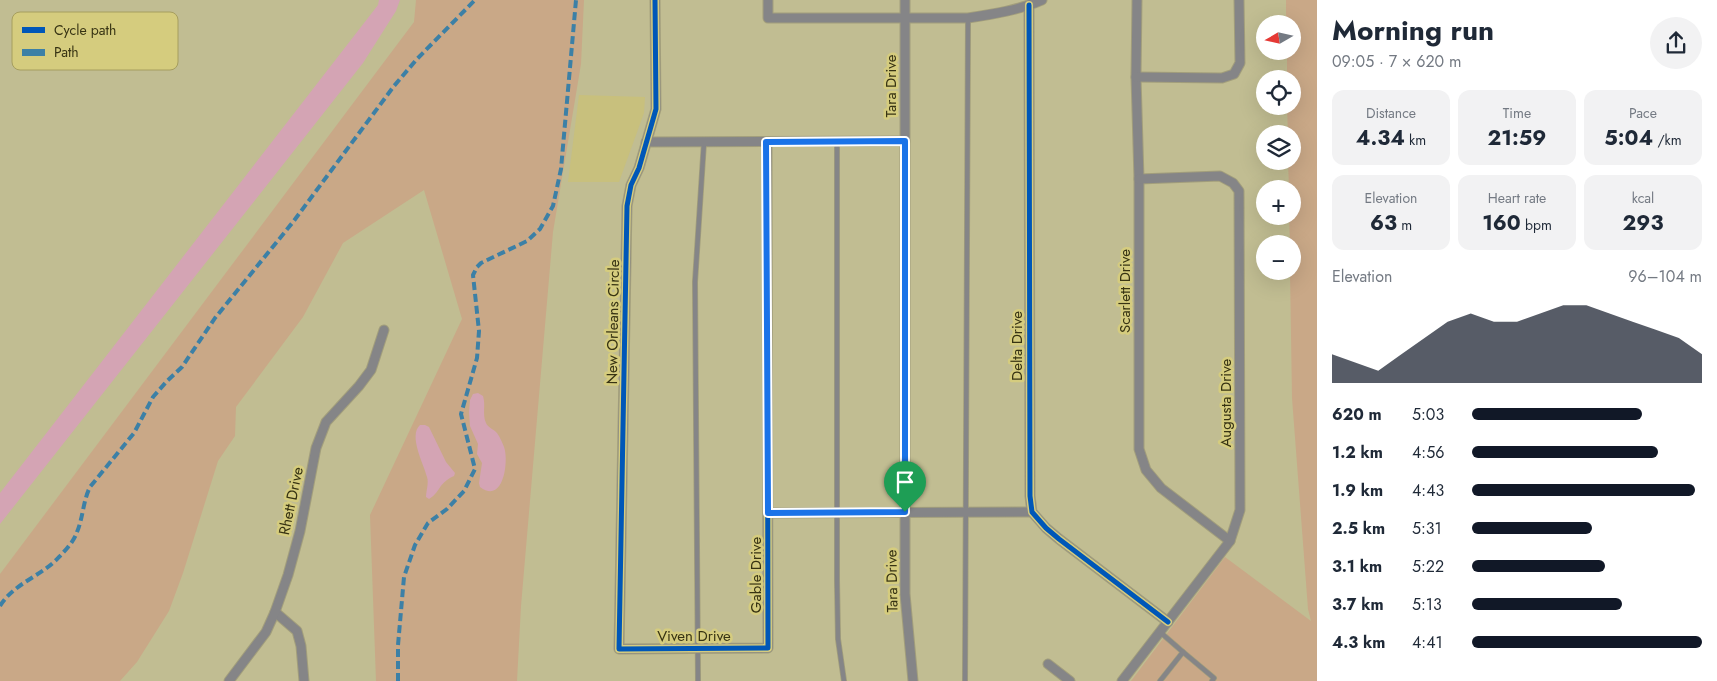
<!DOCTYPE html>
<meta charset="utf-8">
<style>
:root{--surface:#fff;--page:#f2f2f3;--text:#1f2937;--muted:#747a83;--accent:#111827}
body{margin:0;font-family:Jost,sans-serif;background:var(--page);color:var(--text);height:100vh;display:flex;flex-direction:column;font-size:19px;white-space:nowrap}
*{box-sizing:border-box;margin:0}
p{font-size:16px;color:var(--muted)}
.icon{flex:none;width:28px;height:28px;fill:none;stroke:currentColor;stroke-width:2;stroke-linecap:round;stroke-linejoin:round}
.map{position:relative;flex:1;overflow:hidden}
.sheet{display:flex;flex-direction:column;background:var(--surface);width:400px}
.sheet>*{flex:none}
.needle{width:32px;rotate:261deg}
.buttons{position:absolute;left:1256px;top:15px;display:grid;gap:10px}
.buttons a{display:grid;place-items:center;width:45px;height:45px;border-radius:50%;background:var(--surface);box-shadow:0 5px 20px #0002;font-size:25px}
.pin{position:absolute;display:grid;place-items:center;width:42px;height:42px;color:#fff;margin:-51px -21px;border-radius:50% 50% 50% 0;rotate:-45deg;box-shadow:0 0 5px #0007}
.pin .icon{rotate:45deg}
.round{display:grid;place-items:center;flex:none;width:52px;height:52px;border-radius:26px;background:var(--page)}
.summary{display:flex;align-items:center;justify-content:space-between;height:85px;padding:0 15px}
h1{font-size:28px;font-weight:700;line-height:38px}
.figures{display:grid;grid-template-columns:repeat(3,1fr);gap:8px;height:85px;padding:5px 15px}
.figures div{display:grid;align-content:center;border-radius:12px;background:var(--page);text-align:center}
.figures b{font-size:21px;font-weight:700}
.figures small{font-size:14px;font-weight:400}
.figures p{font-size:14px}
.chart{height:140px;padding:10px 15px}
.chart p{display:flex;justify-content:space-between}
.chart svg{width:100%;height:90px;margin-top:5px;fill:var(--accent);opacity:.7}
ul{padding:0 15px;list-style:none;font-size:16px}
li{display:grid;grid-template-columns:80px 60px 1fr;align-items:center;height:38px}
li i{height:12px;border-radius:6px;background:var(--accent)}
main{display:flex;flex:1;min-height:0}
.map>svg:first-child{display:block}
.built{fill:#c8c07d}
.green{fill:#c9a887}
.water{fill:#d4a4b4}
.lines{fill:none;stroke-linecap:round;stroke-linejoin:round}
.service-casing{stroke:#a29e7c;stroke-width:6}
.minor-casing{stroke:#a29e7c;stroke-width:11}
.service{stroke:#858587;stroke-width:4.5}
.minor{stroke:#858587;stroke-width:9}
.quiet{stroke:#3c80a6;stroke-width:4;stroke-dasharray:8 4;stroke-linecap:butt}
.cycleway-casing{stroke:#d5cc7e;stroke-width:8}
.cycleway{stroke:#0057b8;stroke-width:5}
.route-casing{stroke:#fff;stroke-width:10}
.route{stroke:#1a73e8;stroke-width:6}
.labels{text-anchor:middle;stroke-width:5;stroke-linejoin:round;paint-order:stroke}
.street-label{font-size:15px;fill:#373313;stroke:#d5cc7e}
.key{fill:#d5cc7e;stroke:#a69e5e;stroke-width:1}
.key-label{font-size:14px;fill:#373313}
</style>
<main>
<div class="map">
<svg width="1317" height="681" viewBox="0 0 1317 681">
<rect width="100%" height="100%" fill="#c1bd92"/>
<polygon class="built" points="579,95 645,97 644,113 619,182 568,182"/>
<g class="green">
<polygon points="416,0 584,0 581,64 553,232 521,606 517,681 376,681 370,515 462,319 424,190 343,243 303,317 236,407 235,436 218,461 183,573 169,611 137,662 120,681 0,681 0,574 414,22"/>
<polygon points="1286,0 1317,0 1317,681 1131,681 1225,557 1311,621 1308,609 1292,398 1290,271 1292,271 1292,244 1290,244 1289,216 1292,216 1292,189 1289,189 1288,161 1292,161 1292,134 1288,134 1287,106 1292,106 1292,79 1287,79 1287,51 1292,51 1292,24 1286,24"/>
</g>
<g class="water">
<polygon points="379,0 400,0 396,11 363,63 0,524 0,493 378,5"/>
<path d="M478,393L483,396C486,405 482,414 486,423C488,428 494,429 497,433C500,437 502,442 504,447C509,460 504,505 480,487L479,483L482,463L477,454L478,444L470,426L469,412L470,400L473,394Z"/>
<path d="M420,425H425L429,427L446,462L455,473L454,476C438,483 440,493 429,499L426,497C426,491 429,483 427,477C424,464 408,436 420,425Z"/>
</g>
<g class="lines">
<g class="service-casing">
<g id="service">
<polyline points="837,141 837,581 838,639 844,681"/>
<polyline points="1160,632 1183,652"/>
<polyline points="698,681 695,282 704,142"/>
<polyline points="965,681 968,18"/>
<polyline points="1160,681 1183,652 1214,678 1212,681"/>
</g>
</g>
<g class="minor-casing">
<g id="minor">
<polyline points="655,0 656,109 639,168 631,185 627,206 619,649 768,648 767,142"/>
<path d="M768,0V18H968C994,14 1019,10 1042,0"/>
<polyline points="905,0 905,594 913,681"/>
<polyline points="1137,0 1136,77 1139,179 1139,449 1146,470 1161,488 1230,541"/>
<polyline points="1029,5 1030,496 1032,512 1046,528 1059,539 1168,622"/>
<polyline points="1136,77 1222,78 1234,74 1240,63 1239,0"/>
<polyline points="646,142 905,141"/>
<polyline points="768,513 1032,512"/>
<polyline points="275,612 297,631 301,646 304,681"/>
<polyline points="1048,664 1070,681"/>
<polyline points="229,681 266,632 275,612 288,575 300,531 316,448 326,422 359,386 371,370 384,330"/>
<polyline points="1122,681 1230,541 1240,510 1239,191 1233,183 1220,176 1139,179"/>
</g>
</g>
<use href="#service" class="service"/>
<use href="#minor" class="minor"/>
<g class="quiet">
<path d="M0,606C14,583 42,576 59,557C66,550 74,541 77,532C83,518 83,501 90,487L134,433L153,397L167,381L182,367L215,318L293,222L394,86L417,59L475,0"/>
<polyline points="398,681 398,645 404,577 415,545 428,523 447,509 464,491 475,469 461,414 477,358 479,331 473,275 477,267 481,263 527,241 540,229 553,206 561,169 576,0"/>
</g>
<g class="cycleway-casing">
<g id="cycleway">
<polyline points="655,0 656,109 639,168 631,185 627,206 619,649 768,648 767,142"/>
<polyline points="1029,5 1030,496 1032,512 1046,528 1059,539 1168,622"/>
</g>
</g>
<use href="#cycleway" class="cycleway"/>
</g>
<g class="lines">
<g class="route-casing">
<polygon id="route" points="905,141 905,512 768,513 766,142"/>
</g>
<use href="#route" class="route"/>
</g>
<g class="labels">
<g class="street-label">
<text transform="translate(891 86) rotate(-90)" y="5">Tara Drive</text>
<text transform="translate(1125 291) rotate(-90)" y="5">Scarlett Drive</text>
<text transform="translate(613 322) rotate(-89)" y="5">New Orleans Circle</text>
<text transform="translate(1017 346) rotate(-90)" y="5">Delta Drive</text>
<text transform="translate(1226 403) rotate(-90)" y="5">Augusta Drive</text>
<text transform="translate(291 501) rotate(-78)" y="5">Rhett Drive</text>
<text transform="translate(756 575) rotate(-90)" y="5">Gable Drive</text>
<text transform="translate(892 581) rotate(-91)" y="5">Tara Drive</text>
<text x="694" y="641">Viven Drive</text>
</g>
</g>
<rect x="12" y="12" width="166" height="58" rx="8" class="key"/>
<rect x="22" y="27" width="23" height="6" fill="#0057b8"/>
<rect x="22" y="49" width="23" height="7" fill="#3c80a6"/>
<g class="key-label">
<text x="54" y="35">Cycle path</text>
<text x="54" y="57">Path</text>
</g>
</svg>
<div class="buttons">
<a><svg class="needle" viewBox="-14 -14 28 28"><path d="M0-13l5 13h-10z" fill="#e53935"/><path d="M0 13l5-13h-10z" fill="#747a83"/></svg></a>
<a><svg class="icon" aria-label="locate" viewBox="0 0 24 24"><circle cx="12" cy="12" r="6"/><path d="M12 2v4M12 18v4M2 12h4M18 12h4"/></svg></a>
<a><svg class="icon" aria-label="layers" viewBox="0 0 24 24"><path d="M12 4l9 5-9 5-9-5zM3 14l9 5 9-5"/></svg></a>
<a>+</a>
<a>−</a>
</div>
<div class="pin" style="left:905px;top:512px;background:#1e9e55"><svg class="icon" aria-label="arrive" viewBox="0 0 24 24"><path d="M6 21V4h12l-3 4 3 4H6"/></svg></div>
</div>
<section class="sheet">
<div class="summary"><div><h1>Morning run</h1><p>09:05 · 7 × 620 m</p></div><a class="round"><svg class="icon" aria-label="share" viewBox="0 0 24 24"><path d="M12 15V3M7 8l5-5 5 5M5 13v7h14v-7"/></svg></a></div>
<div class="figures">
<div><p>Distance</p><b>4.34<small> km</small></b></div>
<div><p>Time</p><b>21:59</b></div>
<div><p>Pace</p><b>5:04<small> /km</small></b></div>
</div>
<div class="figures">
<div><p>Elevation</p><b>63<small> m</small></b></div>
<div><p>Heart rate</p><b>160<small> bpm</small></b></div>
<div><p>kcal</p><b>293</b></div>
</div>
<div class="chart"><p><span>Elevation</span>96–104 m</p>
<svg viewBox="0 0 160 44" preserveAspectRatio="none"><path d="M0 44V30L10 34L20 38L30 30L40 22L50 14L60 10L70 14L80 14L90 10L100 6L110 6L120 10L130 14L140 18L150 22L160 30V44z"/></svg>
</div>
<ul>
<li><b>620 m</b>5:03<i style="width:74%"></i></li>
<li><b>1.2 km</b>4:56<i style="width:81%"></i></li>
<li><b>1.9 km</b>4:43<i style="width:97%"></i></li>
<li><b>2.5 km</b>5:31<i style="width:52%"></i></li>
<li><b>3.1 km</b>5:22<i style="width:58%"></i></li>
<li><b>3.7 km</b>5:13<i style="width:65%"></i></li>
<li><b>4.3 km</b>4:41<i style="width:100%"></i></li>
</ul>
</section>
</main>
